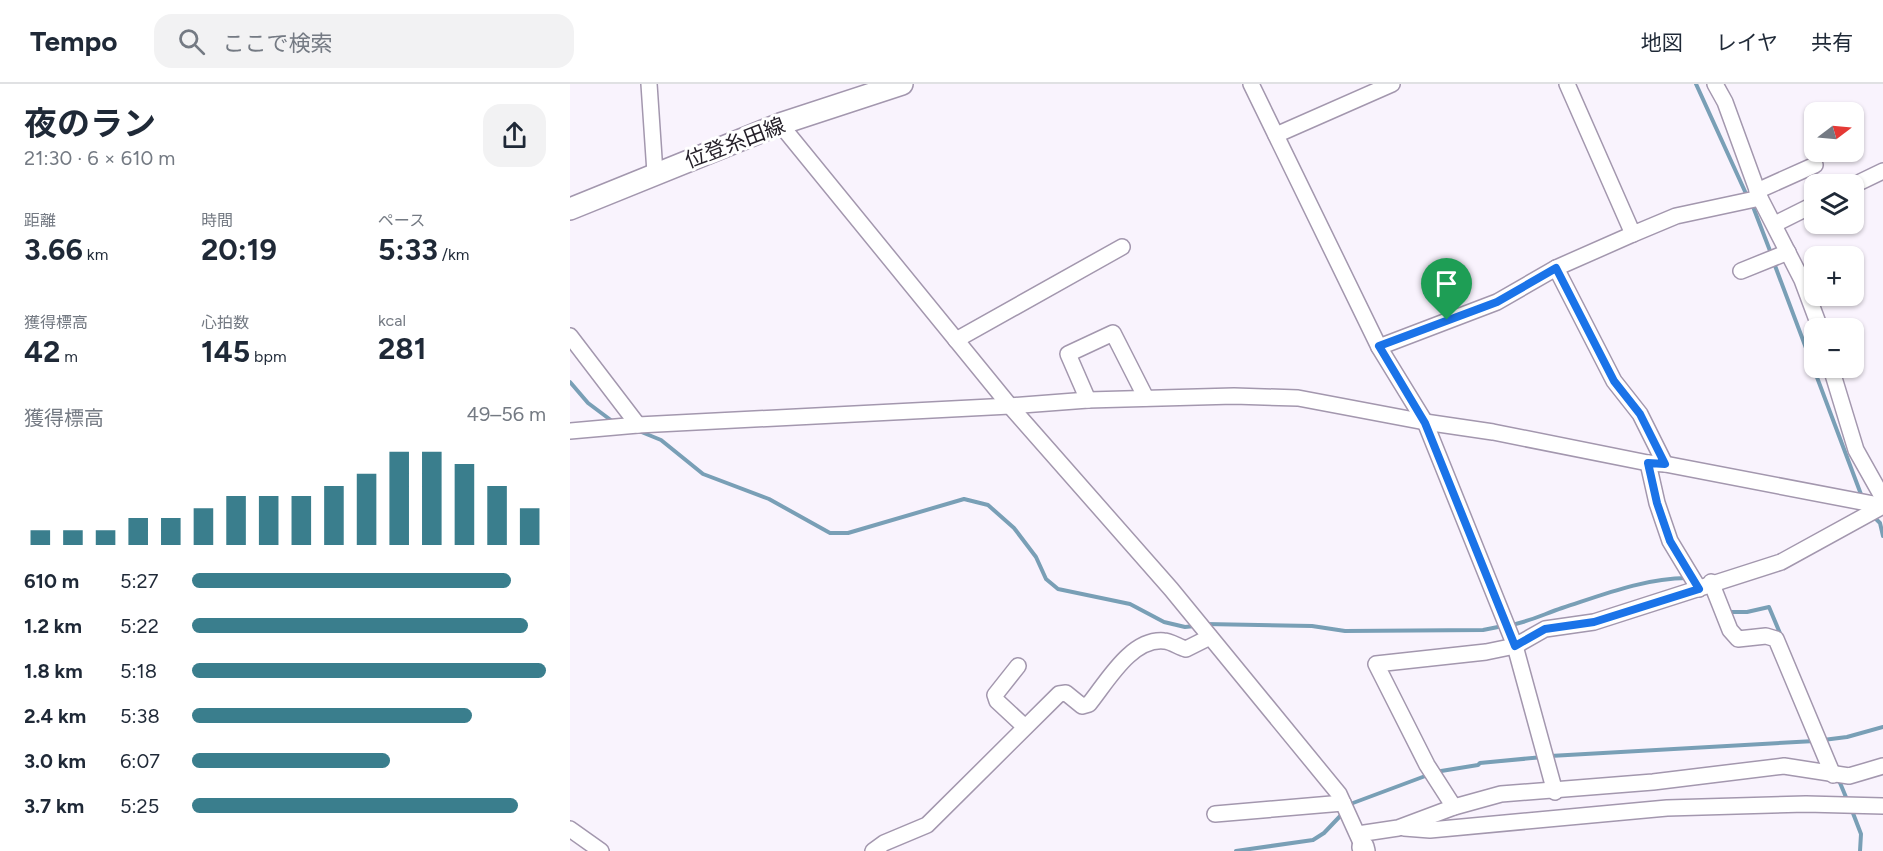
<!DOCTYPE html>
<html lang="ja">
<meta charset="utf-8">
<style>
:root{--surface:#fff;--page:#f2f2f3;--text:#1f2937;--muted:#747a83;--line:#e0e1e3;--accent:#3a7e8d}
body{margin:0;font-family:Figtree,"Noto Sans JP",sans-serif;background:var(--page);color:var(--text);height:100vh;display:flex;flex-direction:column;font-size:22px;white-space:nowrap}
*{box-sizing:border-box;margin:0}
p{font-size:20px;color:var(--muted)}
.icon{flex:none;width:33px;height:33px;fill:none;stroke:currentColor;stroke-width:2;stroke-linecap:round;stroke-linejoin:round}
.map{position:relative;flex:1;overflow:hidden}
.details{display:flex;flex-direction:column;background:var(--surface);width:570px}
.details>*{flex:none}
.needle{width:39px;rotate:74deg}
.fabs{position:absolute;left:1234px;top:18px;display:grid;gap:12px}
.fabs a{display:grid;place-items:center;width:60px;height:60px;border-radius:12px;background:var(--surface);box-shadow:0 2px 4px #0004;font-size:30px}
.pin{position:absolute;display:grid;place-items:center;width:51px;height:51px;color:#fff;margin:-62px -26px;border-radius:50% 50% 50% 0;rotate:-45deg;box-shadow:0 0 6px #0007}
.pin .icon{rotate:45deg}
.round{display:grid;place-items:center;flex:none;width:63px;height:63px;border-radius:18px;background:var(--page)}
.head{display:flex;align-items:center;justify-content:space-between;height:102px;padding:0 24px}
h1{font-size:33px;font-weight:700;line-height:45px}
.figures{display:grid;grid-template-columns:repeat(3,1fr);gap:9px;height:102px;padding:6px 24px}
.figures div{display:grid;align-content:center}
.figures b{font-size:30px;font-weight:700}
.figures small{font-size:16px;font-weight:400}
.figures p{font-size:16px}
.chart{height:168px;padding:12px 24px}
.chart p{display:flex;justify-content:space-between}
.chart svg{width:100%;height:108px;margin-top:6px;stroke:var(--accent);stroke-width:6}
ul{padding:0 24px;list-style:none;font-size:20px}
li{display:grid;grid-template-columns:96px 72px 1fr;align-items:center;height:45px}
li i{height:15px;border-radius:8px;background:var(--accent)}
header{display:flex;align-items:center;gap:36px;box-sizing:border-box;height:84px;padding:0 30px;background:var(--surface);border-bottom:2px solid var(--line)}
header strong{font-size:28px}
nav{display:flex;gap:33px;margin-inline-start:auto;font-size:21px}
.search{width:420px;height:54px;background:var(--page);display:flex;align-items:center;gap:15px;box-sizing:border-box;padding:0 21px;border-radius:18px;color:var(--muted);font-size:22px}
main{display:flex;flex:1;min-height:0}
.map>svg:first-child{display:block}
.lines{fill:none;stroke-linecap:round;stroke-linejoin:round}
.stream{stroke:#799fb6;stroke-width:4}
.street-casing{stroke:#a397ae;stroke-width:18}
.secondary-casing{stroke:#a397ae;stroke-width:24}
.street{stroke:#fff;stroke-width:15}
.secondary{stroke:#fff;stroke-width:21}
.route-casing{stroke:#fff;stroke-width:12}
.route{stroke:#1a73e8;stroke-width:8}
.labels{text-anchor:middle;stroke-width:6;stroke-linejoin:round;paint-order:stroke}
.street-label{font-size:21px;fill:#252029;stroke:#fff}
</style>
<header>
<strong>Tempo</strong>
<div class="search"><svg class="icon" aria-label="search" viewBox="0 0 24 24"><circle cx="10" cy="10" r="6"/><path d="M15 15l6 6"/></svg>ここで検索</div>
<nav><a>地図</a><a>レイヤ</a><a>共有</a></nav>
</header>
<main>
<section class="details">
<div class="head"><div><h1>夜のラン</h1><p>21:30 · 6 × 610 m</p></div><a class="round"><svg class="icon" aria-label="share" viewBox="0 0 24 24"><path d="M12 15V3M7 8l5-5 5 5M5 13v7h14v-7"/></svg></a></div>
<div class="figures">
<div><p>距離</p><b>3.66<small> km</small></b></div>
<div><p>時間</p><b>20:19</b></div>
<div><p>ペース</p><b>5:33<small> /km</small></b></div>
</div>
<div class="figures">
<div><p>獲得標高</p><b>42<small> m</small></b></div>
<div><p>心拍数</p><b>145<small> bpm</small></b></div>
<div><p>kcal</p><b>281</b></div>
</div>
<div class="chart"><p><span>獲得標高</span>49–56 m</p>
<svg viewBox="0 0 160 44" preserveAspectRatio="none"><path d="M5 44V38M15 44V38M25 44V38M35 44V33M45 44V33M55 44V29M65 44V24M75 44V24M85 44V24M95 44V20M105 44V15M115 44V6M125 44V6M135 44V11M145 44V20M155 44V29"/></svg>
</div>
<ul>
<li><b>610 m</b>5:27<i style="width:90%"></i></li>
<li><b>1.2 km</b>5:22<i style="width:95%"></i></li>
<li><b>1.8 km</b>5:18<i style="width:100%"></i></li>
<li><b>2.4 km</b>5:38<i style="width:79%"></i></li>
<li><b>3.0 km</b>6:07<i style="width:56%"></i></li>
<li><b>3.7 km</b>5:25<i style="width:92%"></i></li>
</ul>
</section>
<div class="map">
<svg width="1313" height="767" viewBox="0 0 1313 767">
<rect width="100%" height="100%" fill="#f9f3fd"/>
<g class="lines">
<g class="stream">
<polyline points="1126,0 1178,114"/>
<polyline points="1182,120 1202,172"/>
<polyline points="1204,179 1292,413"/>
<polyline points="0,298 18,319 42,337"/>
<polyline points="69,347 91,356 133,390 199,415 260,449 278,449 394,415 418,421 444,444 466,473 476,495 488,505 560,520 594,538 615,543 625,542"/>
<polyline points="1304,433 1310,439 1313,452"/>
<polyline points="1157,528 1177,528 1199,523 1212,554"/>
<polyline points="635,540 742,542 775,547 913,546 933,542"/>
<path d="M940,541C959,538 974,530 992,524C1032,511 1075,494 1117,494"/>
<polyline points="1253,656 1277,653 1313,643"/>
<polyline points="980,672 1245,657"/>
<polyline points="865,688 908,681 910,679 973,673"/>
<polyline points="1268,694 1278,718"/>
<polyline points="779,722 783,719 858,691"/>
<polyline points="1281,724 1291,750 1290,767"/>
<polyline points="666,767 743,756 754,749 774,728"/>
</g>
<g class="street-casing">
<g id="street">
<polyline points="79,0 85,89"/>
<polyline points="681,0 809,263 855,338 945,562 985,708"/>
<polyline points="997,0 1063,150 1106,132 1190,114"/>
<polyline points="1145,0 1155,18 1190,114 1232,196 1250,244"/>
<polyline points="210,40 440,322 601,505 769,710 793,763"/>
<polyline points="706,51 822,0"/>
<polyline points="1284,101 1313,87"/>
<polyline points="1187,107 1245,81"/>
<polyline points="1205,140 1245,120"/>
<polyline points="986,184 1044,297 1070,330 1095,380"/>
<polyline points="1171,187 1218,168"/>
<polyline points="0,252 68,341"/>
<polyline points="386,256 552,163"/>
<polyline points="809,263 927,218 986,184 1063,150"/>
<polyline points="1261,284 1286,366 1313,414"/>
<polyline points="518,316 498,270 543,249 576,314"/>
<polyline points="0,347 68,341 440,322 518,316 664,312 728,314 855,338 923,348 1078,379 1095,380 1313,422"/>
<polyline points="1078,379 1087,419 1100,457 1129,505"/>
<polyline points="1141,498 1160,546 1168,555 1196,552 1206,555 1263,691"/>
<polyline points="448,582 425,611 427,617 455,643"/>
<polyline points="884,723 857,681 806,580 916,568 945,562 975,545 1024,538 1211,478 1313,422"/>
<polyline points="645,730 773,719"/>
<polyline points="834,744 860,746 1097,724 1236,720 1313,722"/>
<polyline points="0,745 31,767"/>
<polyline points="788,750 828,744 884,723 931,710 1083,698 1214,682 1279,692 1313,682"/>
<path d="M303,767L314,759L357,741L489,610L496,609L512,622L519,620C537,598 561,554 594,557C600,557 609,563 616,565L640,553"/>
</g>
</g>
<g class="secondary-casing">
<g id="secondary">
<polyline points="0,125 210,40 332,0"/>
<polyline points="793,763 794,767"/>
</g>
</g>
<use href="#street" class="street"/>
<use href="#secondary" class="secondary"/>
</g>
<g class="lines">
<g class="route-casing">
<polygon id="route" points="986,184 1044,297 1070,330 1095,380 1078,379 1087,419 1100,457 1129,505 1024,538 975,545 945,562 855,339 809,262 927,218"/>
</g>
<use href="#route" class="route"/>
</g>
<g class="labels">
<g class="street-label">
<text transform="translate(165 59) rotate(-21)" y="7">位登糸田線</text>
</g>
</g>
</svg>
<div class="fabs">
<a><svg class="needle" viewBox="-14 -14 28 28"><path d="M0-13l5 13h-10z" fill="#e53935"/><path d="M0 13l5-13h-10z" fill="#747a83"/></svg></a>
<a><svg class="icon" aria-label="layers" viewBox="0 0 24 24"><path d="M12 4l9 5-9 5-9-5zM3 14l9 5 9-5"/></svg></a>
<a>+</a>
<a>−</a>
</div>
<div class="pin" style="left:877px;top:236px;background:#1e9e55"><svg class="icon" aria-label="arrive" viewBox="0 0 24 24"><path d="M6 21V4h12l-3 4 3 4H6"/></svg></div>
</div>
</main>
